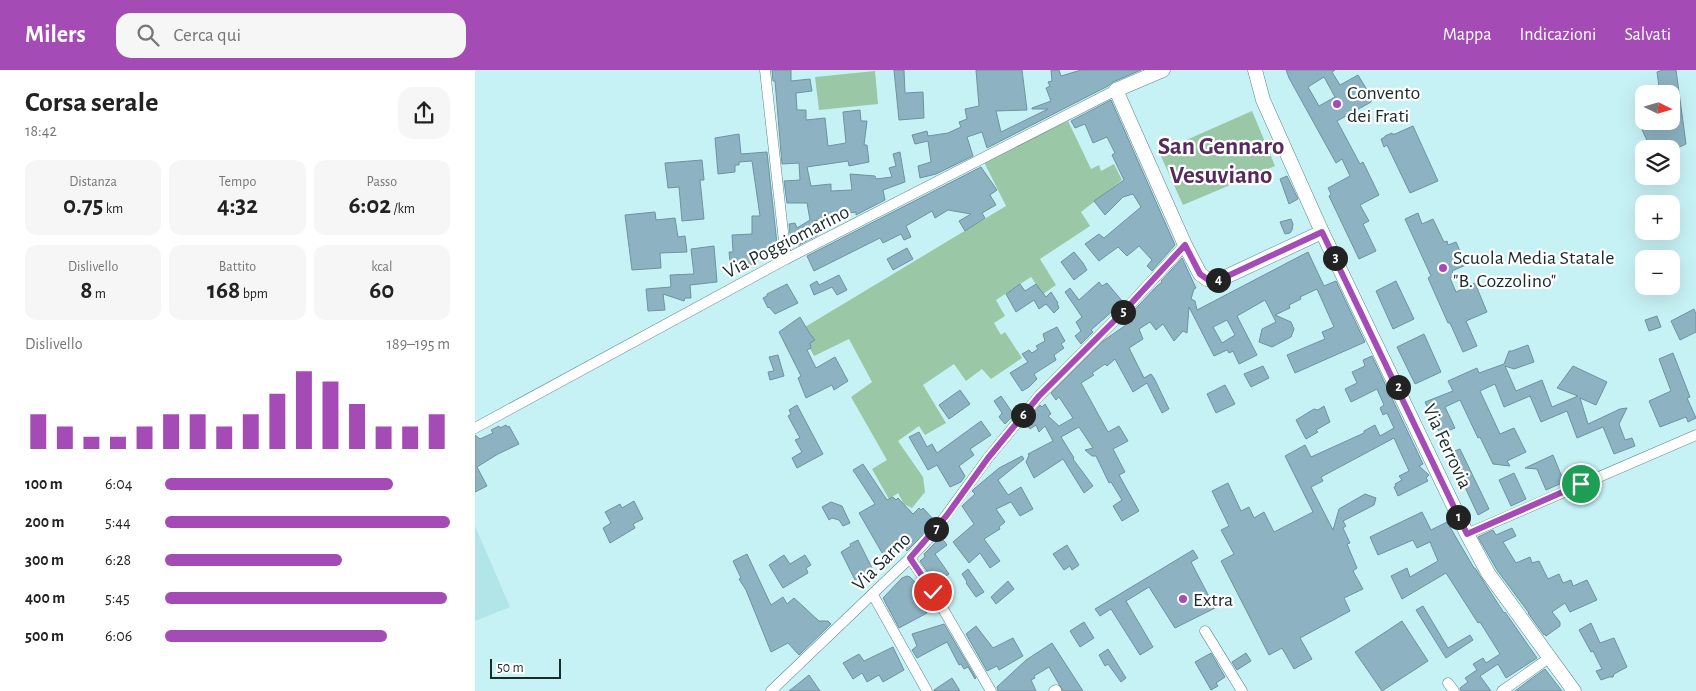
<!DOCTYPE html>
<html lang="it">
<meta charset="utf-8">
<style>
:root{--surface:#fff;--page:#f6f6f6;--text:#222;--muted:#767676;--accent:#a54bb6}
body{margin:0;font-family:"Alegreya Sans",sans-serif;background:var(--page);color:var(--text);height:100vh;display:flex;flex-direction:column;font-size:19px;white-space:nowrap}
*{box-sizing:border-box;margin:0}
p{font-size:16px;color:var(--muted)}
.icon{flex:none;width:28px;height:28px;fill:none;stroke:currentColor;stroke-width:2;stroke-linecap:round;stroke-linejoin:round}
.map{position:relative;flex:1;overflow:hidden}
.sheet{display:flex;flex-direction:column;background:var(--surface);width:475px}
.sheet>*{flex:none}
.needle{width:32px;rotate:95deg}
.fabs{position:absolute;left:1160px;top:15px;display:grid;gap:10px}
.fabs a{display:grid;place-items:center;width:45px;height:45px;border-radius:10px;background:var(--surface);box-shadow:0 5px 20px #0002;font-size:25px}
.scale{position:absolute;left:15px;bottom:12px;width:71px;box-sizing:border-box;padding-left:5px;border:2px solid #1a2b2c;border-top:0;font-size:14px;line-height:18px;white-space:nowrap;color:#1a2b2c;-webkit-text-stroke:4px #fff;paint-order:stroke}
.pin{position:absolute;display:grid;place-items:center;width:42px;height:42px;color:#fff;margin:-21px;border:2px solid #fff;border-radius:50%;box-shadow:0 1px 5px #0007}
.km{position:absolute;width:25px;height:25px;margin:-12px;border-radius:50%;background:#222;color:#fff;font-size:14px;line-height:25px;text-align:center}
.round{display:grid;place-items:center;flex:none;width:52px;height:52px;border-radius:15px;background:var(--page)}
.head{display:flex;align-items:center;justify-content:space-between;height:85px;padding:0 25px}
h1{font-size:28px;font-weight:600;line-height:38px}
.stats{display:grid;grid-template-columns:repeat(3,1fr);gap:8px;height:85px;padding:5px 25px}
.stats div{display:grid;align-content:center;border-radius:12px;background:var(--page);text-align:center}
.stats b{font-size:25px;font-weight:600}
.stats small{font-size:14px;font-weight:400}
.stats p{font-size:14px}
.chart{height:140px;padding:10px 25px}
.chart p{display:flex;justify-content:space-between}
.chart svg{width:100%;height:90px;margin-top:5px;stroke:var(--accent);stroke-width:6}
ul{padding:0 25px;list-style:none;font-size:16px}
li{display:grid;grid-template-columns:80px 60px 1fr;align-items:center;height:38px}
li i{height:12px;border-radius:6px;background:var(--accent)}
header{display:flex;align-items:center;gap:30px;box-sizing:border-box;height:70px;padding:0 25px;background:var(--accent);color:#fff}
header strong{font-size:24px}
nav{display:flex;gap:28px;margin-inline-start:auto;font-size:18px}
.search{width:350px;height:45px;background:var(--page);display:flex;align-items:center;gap:12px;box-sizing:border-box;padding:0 18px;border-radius:15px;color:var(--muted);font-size:19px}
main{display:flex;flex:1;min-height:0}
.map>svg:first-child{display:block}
.built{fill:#b1e5e8}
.green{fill:#9ac7a5}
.building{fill:#8db2c1;stroke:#6e92a0;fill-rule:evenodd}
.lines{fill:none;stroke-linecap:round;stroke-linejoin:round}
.minor-casing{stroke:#5e8789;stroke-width:11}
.secondary-casing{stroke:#5e8789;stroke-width:15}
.minor{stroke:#fff;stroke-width:10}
.secondary{stroke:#fff;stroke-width:14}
.route-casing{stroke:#fff;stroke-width:10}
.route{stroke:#a54bb6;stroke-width:6}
.poi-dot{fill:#a54bb6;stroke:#fff;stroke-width:2}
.labels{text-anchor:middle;stroke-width:4.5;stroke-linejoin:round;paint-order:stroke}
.poi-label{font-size:20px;fill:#1a2b2c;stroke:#fff;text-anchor:start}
.street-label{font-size:20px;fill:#1a2b2c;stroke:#fff}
.district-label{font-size:25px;font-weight:bold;fill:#562a5e;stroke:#fff}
</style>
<header>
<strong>Milers</strong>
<div class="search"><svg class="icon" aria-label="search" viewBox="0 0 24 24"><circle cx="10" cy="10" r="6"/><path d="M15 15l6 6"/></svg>Cerca qui</div>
<nav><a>Mappa</a><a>Indicazioni</a><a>Salvati</a></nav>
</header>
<main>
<section class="sheet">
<div class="head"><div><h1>Corsa serale</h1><p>18:42</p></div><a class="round"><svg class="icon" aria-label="share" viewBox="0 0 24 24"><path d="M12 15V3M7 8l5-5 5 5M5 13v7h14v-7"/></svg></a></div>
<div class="stats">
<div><p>Distanza</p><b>0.75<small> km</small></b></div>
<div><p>Tempo</p><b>4:32</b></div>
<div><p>Passo</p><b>6:02<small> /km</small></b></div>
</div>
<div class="stats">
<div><p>Dislivello</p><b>8<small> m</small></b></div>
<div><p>Battito</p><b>168<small> bpm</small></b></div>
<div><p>kcal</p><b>60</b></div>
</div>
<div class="chart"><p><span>Dislivello</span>189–195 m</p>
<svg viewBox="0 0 160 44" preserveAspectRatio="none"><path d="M5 44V27M15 44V33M25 44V38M35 44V38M45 44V33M55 44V27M65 44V27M75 44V33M85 44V27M95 44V17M105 44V6M115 44V11M125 44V22M135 44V33M145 44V33M155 44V27"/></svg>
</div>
<ul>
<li><b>100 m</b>6:04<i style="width:80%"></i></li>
<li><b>200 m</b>5:44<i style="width:100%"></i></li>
<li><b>300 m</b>6:28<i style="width:62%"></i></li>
<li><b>400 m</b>5:45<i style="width:99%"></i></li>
<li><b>500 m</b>6:06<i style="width:78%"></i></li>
</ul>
</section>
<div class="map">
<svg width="1221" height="621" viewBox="0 0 1221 621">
<rect width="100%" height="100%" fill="#c7f2f5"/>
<polygon class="built" points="0,456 35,537 0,551"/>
<g class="green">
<polygon points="400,1 403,34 344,40 340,7"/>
<polygon points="777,41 800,96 708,135 684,82"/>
<polygon points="593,51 616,99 624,95 626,101 639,94 647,110 606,142 615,156 565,189 581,215 568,224 556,207 521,230 530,246 519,253 526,265 530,262 547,288 516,309 507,299 491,311 479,294 448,315 471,353 450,365 444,356 423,371 448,407 450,422 437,438 429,434 423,423 414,429 397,399 412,390 376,327 397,312 374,269 339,286 325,260 531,136 509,92"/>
</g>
<g class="building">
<polygon points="297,0 316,0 316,11 335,9 337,21 321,23 322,40 331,40 331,50 350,48 353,76 371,73 368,42 385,40 386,51 392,51 389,75 392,75 394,92 374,96 373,91 332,97 336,116 356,114 356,121 377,120 375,104 400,106 401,109 417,107 414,98 421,96 418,84 425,82 430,112 408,120 410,130 381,145 381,142 358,145 359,149 337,151 343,165 324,175 316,174 314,154 320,153 322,158 335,150 332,133 312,133 309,111 325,110 324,93 307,94 300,11 298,11"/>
<polygon points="419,0 429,0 430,23 448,22 449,48 424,50"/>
<polygon points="501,0 547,0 552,40 521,41 526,62 573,39 557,39 557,38 576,31 571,18 575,16 573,12 577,11 576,0 584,0 586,6 606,0 666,0 638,12 633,16 512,78 507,62 492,67 498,86 461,104 445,108 443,96 456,92 453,71 440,74 437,65 452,61 453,66 473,63 486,57 484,52 492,49 490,39 504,36"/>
<path d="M811,0H860L857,2L865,15L883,5L897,28L896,32L862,51L885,94L888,92L904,125L885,135L894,151L888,154L901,181L884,189L854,126L856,124L853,118L875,106L867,89L861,93L814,8ZM849,7L860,27L844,36L833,17Z"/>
<polygon points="1188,0 1201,0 1211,74 1200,79 1176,79 1163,51 1196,51 1196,24 1185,24 1182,2"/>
<polygon points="636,30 700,175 677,201 672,196 677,190 664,176 652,186 643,177 624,191 610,174 624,164 629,168 666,137 658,124 648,127 630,145 619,131 649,110 637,85 640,83 632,67 618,73 610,54 600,58 596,51"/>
<polygon points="938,56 963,111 935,123 912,75 909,77 906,69 910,67 910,66 917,63 917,64 920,64"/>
<polygon points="264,64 266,84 292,82 303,183 279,186 278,194 269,196 261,196 256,199 254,182 258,182 257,165 277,164 277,146 285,146 277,91 264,92 264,95 260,95 260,102 243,104 240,68"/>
<polygon points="227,90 229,110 225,110 229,149 207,151 204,117 193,118 190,93"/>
<polygon points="506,97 522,120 515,125 521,135 507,143 510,148 490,161 484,151 496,144 473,140 460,148 457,141 431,156 436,167 429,170 426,164 408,173 405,168 339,201 332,186"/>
<polygon points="812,106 823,129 814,134 805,109"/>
<polygon points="180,142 181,150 200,148 203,167 210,166 212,182 185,183 186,198 157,200 150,145"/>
<polygon points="943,143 947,154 958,149 969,172 972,171 973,175 981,172 991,195 977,201 979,206 975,208 981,222 1000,213 1012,242 991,251 1002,276 988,282 975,253 973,253 953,208 956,206 930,149"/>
<polygon points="816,149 818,154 817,160 815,163 810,164 805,152"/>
<polygon points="239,176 242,212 215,215 216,228 210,228 209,231 188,224 190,240 173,241 171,219 196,217 195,205 219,204 216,179"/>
<polygon points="432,178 438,189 418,200 412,189"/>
<polygon points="599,182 608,193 612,200 599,210 586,192"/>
<path d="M833,182L849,216L861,211L890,272L820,303L812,285L850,269L847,262L859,257L842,219L825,227L826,229L814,235L815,238L800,245L816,252L819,259L816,267L797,277L784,272L787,259L801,252L790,230L762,246L782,285L764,294L758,281L754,283L752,280L739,286L714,237L712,263L708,261L699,271L688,254L681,260L675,252L664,259L668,269L654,278L669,308L676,304L679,308L694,339L687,343L672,313L658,322L640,289L632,296L630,294L617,303L619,305L606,313L633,362L644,356L653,371L638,379L650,402L644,405L664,441L647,451L638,436L647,430L636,412L634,413L621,386H617L610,380L618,378L604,357L586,367L599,388L598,389L618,416L609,423L588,389L559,408L551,392L554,385L553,384L578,371L570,356L564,362L561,355L555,359L550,353L565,335L567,337L570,334L576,344L573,346L584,356L598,348L584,327L581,330L576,323L628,271L651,255L649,251L682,216L687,212L686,211L707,188L721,218L719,219L716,229L720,231L722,240ZM752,250L760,265L747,273L738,257Z"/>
<polygon points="364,205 372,220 362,225 357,217 339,225 335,215 342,211 344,215"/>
<polygon points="921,211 939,249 918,259 901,221"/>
<polygon points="624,212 627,216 632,213 648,232 616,260 618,262 606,274 600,266 606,261 601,252 607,247 590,222 595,218 604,230"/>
<polygon points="312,214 323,233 300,244 294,237 293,238 288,228 292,226 292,224"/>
<polygon points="545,214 550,221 561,214 571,227 576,222 583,233 582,233 584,238 579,243 571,234 564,239 559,230 541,242 531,224"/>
<polygon points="1219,239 1221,244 1221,262 1205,270 1196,251"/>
<polygon points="1182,246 1186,257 1174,261 1170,250"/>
<polygon points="325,247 335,264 340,270 335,273 336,278 332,280 341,298 360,287 373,311 359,320 357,315 331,328 323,308 326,306 304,262"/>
<polygon points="582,257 590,271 586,274 589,278 579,285 581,290 559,304 562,309 554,317 547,321 535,303 553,292 547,284 554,280 557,283 563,279 561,276 570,271 568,264"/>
<polygon points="949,264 966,302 940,314 922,277"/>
<polygon points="1053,275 1059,292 1039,299 1030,296 1041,321 1067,310 1077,337 1103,326 1082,318 1098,296 1132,312 1121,335 1105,328 1113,354 1145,339 1152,338 1144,354 1150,370 1157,368 1160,376 1139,384 1128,357 1102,368 1092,341 1066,352 1055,326 1029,337 1020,314 1005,321 1025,364 1039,358 1051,382 1032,391 1035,396 1018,394 1005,367 1003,368 985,330 970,337 980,358 965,364 950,332 978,321 973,311 1002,298 1004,303 1029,294 1034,281 1037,281"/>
<polygon points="1198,283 1215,327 1212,328 1221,348 1213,352 1211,347 1185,357 1174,331 1196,321 1184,289"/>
<polygon points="303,285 309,306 295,310 293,302 299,301 294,287"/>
<polygon points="897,286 948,394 944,396 954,405 951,408 953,411 923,426 919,417 921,416 920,414 927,410 924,406 934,401 919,368 846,407 848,411 836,417 858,460 864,439 890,424 901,428 899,435 868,451 871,456 868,458 875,473 872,474 882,498 878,501 888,519 869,528 875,541 825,568 837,589 819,599 807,578 794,585 746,491 759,484 746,460 754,456 737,421 753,413 766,441 774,437 779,448 789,442 799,462 838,442 810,386 830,375 836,387 889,363 889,361 900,355 905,366 919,358 912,343 908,345 905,338 909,335 902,319 876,332 870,319 882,313 877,302 890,296 888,290"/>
<polygon points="788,296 794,308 776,317 769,304"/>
<polygon points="750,315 760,334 741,343 732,324"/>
<polygon points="485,320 495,334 474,349 464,335"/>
<polygon points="526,326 539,345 530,354 524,347 527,343 519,331"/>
<polygon points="322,335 348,384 322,398 317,388 327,382 320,370 325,368 313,346 316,344 314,340"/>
<polygon points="849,336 855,352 841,360 843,362 831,369 821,350 839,339 843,340"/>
<polygon points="506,351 516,365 495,379 499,385 484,396 490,406 486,412 475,417 462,395 453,400 434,367 444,362 452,377 457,374 462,383"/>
<polygon points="31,355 32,357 34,356 44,374 23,384 2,397 12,416 0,422 0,365 5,369 18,363 16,360 24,356 25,358"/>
<polygon points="985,379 1014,439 1003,445 974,383"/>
<polygon points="1078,385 1089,412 1071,420 1062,399 1050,398"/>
<polygon points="547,386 549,389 523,410 533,425 546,417 558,439 545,446 536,432 521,439 530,452 524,457 525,459 509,469 525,491 515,498 505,483 494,493 478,472 499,454 487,436 500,424 497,421 499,419 524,398"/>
<polygon points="388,394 412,430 418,427 421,430 423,428 438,444 444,438 446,440 448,438 459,450 451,462 432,481 428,477 410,488 384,443 400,434 378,400"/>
<polygon points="1039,403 1051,429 1036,436 1024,410"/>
<polygon points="159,431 168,449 158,454 160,458 135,473 128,458 136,453 130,442 145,434 147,438"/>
<polygon points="356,432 367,436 375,453 368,456 364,450 357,448 354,450 347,437"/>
<polygon points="947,442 956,460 972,452 999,498 1000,498 1029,543 1030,542 1062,588 1031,608 1023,594 1005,606 1016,621 986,621 985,618 993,612 990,608 1002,600 998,594 1008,588 1011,593 1025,584 1005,552 1003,553 971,503 927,529 916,506 932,498 935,507 963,491 955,472 942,478 938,470 903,485 895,467"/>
<polygon points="1037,458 1041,466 1028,472 1041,493 1055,487 1057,493 1064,491 1073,509 1084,504 1088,513 1096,510 1098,516 1112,510 1122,530 1095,542 1090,533 1077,542 1085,552 1085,556 1071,566 1070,564 1069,565 1053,543 1054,543 1022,500 1003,467 1018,460 1021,465"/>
<polygon points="466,467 472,475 460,484 474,504 460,513 445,491 450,487 449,484"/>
<polygon points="383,470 399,502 389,508 388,506 380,510 366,482 376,476 375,474"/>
<polygon points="592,475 604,495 597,500 595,496 589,500 578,484"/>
<polygon points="718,480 723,488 716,492 740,538 700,558 674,517 651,531 678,577 665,585 636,539 625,546 620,539"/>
<polygon points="272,484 296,535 308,527 312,534 319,528 344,551 353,551 356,554 324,585 313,573 296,582 271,520 264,509 266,508 258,491"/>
<polygon points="309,485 315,494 330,485 336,495 331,498 333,503 308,518 294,495"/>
<polygon points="493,499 509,522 501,527 491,513 492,512 487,504"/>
<polygon points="432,506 435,507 440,512 439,514 443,518 439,523 452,543 424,558 408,528 427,508"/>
<polygon points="533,511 539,519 521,534 516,527"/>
<polygon points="948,536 973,578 995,565 998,570 971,588 941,540"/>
<polygon points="927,551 953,591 907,621 880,582"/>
<polygon points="609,552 619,568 605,577 595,561"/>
<polygon points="1116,553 1125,573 1139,568 1152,597 1139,604 1138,607 1134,607 1126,610 1121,601 1127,599 1118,581 1116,582 1104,560"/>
<polygon points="469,554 501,608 500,609 493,597 489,599 486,594 484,595 472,572 442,588 437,580 442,576 437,564"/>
<polygon points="501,556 518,578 538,568 548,586 524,600 522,596 512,601 491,564"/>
<polygon points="577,573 608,621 588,621 574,597 559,606 560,608 556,610 561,621 523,621 522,617 551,590"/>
<polygon points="418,577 429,600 408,612 404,605 392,612 387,603 378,609 368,593 384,584 389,591"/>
<polygon points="633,579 651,608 646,612 633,594 630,596 624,585"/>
<polygon points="736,583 750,607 741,613 743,616 736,620 720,592"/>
<polygon points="771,583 776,591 762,600 757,592"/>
<polygon points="1070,599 1087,621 1040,621 1056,609"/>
<polygon points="334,605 345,621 314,621"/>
<polygon points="477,608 485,621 459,621 459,620"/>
</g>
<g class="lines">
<g class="minor-casing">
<g id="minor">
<polyline points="290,0 311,189"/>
<polyline points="0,358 311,189 641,20"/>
<polyline points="992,464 1221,365"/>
<polyline points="435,488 458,522 516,621"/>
<polyline points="398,525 452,621"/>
<polyline points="730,561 767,621"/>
<polyline points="973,613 979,621"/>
<polyline points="296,621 435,488 456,466 513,388 564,326 649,241 710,175"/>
<polyline points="579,621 581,620"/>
<polyline points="1027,621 1074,588"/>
</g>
</g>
<g class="secondary-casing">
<g id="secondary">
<polyline points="688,0 641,20 710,175 725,204 732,209 744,210 847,162"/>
<polyline points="780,0 788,30 847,162 992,464 1013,503 1099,621"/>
</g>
</g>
<use href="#minor" class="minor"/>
<use href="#secondary" class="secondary"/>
</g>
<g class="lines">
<g class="route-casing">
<polyline id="route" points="458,522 435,488 472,445 513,388 564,326 649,241 710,175 725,204 732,209 744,210 847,162 992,464 1106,414"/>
</g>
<use href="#route" class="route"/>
</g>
<g class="poi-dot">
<circle cx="862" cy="34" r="5"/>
<circle cx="968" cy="198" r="5"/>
<circle cx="708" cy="529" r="5"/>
</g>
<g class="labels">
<g class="poi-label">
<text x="872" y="29">Convento<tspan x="872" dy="23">dei Frati</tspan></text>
<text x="978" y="194">Scuola Media Statale<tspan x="978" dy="23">"B. Cozzolino"</tspan></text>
<text x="718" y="536">Extra</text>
</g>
<g class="street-label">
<text transform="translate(311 171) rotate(-27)" y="7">Via Poggiomarino</text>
<text transform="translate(973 376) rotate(65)" y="7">Via Ferrovia</text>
<text transform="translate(406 491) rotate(-45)" y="7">Via Sarno</text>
</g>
<g class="district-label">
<text x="746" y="84">San Gennaro<tspan x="746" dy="29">Vesuviano</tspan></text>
</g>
</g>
</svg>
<div class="fabs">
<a><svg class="needle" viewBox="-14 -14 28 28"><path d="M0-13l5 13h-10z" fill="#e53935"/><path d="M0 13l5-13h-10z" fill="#767676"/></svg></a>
<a><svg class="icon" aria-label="layers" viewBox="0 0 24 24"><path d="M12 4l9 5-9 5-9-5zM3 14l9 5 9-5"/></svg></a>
<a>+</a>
<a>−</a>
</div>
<div class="scale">50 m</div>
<div class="pin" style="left:1106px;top:414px;background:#1e9e55"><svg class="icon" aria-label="arrive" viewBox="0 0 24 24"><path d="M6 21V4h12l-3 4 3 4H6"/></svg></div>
<div class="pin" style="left:458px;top:522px;background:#d93025"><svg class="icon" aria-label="check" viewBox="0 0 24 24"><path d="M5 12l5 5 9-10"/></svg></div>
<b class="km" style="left:983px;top:447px">1</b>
<b class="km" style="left:923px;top:317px">2</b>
<b class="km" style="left:860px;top:188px">3</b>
<b class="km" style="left:743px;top:210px">4</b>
<b class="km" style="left:648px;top:242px">5</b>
<b class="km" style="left:548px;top:345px">6</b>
<b class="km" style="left:461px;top:459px">7</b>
</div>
</main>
